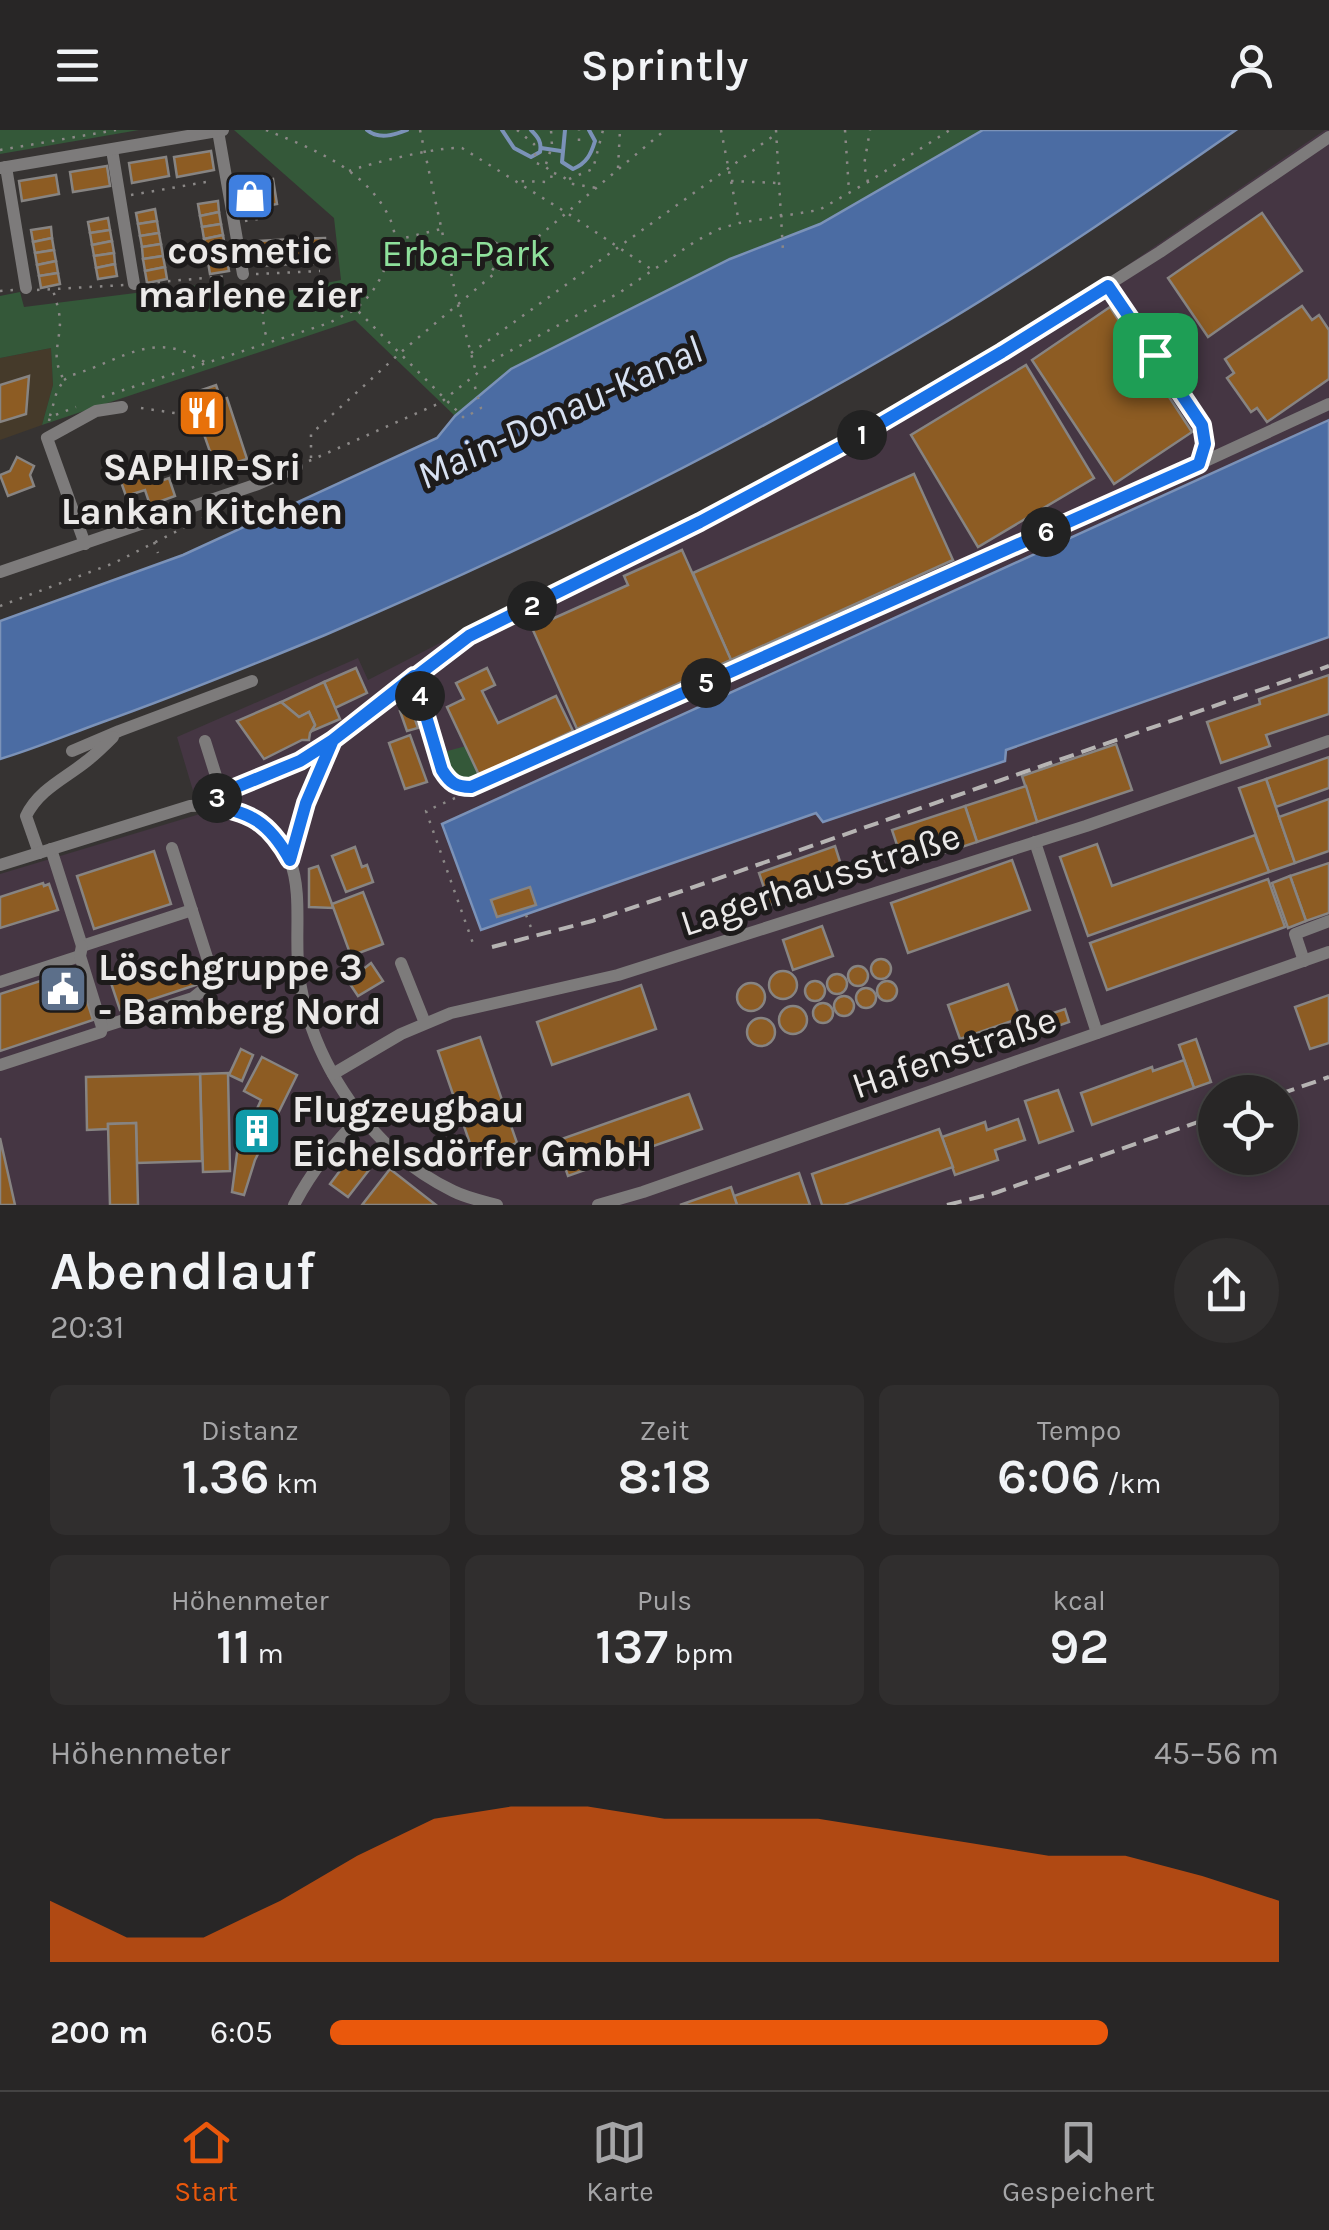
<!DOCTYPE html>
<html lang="de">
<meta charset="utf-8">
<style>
:root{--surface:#282626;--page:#302e2e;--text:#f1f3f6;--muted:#a5a5a7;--line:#444343;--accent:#ea580c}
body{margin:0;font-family:Karla,sans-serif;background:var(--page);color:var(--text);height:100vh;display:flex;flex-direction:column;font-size:38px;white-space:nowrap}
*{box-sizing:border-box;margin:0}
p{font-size:32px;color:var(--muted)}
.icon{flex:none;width:55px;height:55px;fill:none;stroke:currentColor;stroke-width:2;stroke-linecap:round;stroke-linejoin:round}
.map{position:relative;height:1075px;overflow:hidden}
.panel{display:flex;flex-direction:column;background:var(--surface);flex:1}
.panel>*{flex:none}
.tools{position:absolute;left:1198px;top:945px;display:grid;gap:20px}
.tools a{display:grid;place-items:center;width:100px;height:100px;border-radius:50%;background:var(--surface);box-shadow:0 5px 15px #0003,0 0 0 2px var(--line);font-size:50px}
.pin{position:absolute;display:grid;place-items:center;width:85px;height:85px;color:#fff;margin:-42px;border-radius:20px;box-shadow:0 5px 15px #0006}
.km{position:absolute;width:50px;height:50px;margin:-25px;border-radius:50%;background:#222;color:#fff;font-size:28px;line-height:50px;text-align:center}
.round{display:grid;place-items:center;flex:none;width:105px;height:105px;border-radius:52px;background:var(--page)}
.head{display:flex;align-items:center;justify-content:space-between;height:170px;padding:0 50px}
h1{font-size:55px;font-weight:600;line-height:75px}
.figures{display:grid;grid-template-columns:repeat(3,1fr);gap:15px;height:170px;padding:10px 50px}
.figures div{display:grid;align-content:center;border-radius:15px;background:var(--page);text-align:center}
.figures b{font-size:50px;font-weight:600}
.figures small{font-size:28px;font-weight:400}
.figures p{font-size:28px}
.chart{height:280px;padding:20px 50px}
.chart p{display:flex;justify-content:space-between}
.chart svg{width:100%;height:180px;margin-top:10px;fill:var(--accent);opacity:.7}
ul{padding:0 50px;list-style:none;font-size:32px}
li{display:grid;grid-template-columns:160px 120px 1fr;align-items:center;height:75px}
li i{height:25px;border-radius:12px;background:var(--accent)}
header{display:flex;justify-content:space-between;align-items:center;height:130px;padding:0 50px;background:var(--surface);font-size:45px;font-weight:600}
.menu{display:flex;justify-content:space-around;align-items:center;height:140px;border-top:2px solid var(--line);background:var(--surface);font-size:28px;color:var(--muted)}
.menu a{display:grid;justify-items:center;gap:5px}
.menu .active{color:var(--accent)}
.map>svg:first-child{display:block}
.industrial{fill:#453643;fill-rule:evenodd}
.education{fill:#453a2a}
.green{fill:#345839}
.water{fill:#4b6ca3;stroke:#7b92b8;stroke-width:2.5}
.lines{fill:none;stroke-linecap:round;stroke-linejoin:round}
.stream{stroke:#7b92b8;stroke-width:4}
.building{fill:#8d5c23;stroke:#878482;stroke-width:2.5}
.path{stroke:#8b8887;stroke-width:2.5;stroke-dasharray:2.5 8;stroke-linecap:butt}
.minor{stroke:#7d7b7b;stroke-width:12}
.rail{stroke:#b6b4b3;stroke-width:4;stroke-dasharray:15 8;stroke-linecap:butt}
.route-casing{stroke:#fff;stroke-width:20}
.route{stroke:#1a73e8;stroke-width:12}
.labels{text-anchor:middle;stroke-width:10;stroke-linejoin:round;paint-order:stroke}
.poi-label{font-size:38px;font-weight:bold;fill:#ebe9e8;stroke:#1d1b1b}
.park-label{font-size:38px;fill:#8ee09b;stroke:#1d1b1b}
.street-label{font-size:38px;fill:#ebe9e8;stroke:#1d1b1b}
.water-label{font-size:40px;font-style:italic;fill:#d7e1f2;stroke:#1d1b1b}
</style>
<header><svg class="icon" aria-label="menu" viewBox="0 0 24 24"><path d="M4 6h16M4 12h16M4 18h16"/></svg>Sprintly<svg class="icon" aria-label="person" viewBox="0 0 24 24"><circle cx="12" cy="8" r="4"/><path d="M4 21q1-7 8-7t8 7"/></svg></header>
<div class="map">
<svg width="1329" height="1075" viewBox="0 0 1329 1075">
<rect width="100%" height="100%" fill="#363332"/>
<path class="industrial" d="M1325,0H1329V1075H0V744L200,684L177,607L358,528L368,550L477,494L658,408L763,353L861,297L1094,158ZM1215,962H1280V1028H1215Z"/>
<polygon class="education" points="51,218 53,255 42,295 0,310 0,228"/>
<g class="green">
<polygon points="0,0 139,0 0,24"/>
<polygon points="234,0 983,0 820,94 730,129 511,239 455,286 355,190 42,295 53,255 51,218 0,228 0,166 20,162 24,177 223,152 228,173 341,150 334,88"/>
<polygon points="466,616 482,649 461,652 444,638 440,623"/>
</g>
<g class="water">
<path d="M983,0H1236C1141,66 1046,132 946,192C747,311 539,414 325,505C250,536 176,566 100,593C67,605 34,619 0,629V491L183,425L437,308L455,286L511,239L730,129L820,94Z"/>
<polygon points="1329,290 1329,507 1006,620 1005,631 823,692 816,683 481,800 442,694"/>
</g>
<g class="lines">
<g class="stream">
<path d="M367,0C379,10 394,5 407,0"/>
<path d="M502,0L514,18L531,27L540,22C542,12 538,7 531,0"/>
<path d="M565,0L562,32L573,39C587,33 591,24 595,11L589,0"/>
<polyline points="541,18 561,21"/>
</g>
</g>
<g class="building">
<polygon points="211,21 214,40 177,47 174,27"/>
<polygon points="166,27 169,46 132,53 129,33"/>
<polygon points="107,36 110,56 73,62 70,42"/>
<polygon points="56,45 59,64 22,71 19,51"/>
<polygon points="273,49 277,74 245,80 241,55"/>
<polygon points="218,71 219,82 200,86 198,74"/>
<polygon points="155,79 157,91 138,94 136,83"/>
<polygon points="219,82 221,94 202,97 200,86"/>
<polygon points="1262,83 1302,141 1208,207 1168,148"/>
<polygon points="108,88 110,100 90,103 88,92"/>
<polygon points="157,91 159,103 140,106 138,94"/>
<polygon points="221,94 223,105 204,109 202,97"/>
<polygon points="51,97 52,108 33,112 31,100"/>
<polygon points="110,100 112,111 92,115 90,103"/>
<polygon points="159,103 161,114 142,117 140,106"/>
<polygon points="223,105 225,117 206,120 204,109"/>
<polygon points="52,108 54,120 35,123 33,112"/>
<polygon points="325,108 326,133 293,134 292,109"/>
<polygon points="292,109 293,134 260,136 259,111"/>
<polygon points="489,109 503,117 495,131 480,123"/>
<polygon points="112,111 114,123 94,126 92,115"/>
<polygon points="161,114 163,126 143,129 142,117"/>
<polygon points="225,117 227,129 208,132 206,120"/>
<polygon points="54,120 56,131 37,135 35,123"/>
<polygon points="114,123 115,134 96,138 94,126"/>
<polygon points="163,126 165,137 145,141 143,129"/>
<polygon points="227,129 229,141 210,144 208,132"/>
<polygon points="56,131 58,143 39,146 37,135"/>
<polygon points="115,134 117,146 98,149 96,138"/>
<polygon points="165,137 167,149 147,153 145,141"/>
<polygon points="58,143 60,154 41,158 39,146"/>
<polygon points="1302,176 1312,190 1319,185 1329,200 1329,249 1267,292 1257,278 1251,282 1227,248 1234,243 1225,229"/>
<polygon points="1110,177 1192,302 1114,354 1032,230"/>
<polygon points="1026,235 1094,348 978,417 911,305"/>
<polygon points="29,246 26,284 0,292 0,255"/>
<polygon points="216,255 221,270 227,268 247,329 216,339 197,284 194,285 187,265"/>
<polygon points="17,327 34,336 30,345 34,356 8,366 0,345 10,341"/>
<polygon points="153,338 158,352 169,348 175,366 161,371 162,374 151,378 145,360 126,366 120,349"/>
<polygon points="914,344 953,430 731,530 693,443"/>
<polygon points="682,420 731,530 577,599 532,498 628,455 624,446"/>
<polygon points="356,538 367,563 335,578 324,552"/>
<polygon points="487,538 495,555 482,561 498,593 556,566 573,601 479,645 447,577 464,569 456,553"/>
<polygon points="1329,545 1329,584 1266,605 1270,616 1221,633 1207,592 1260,574 1259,569"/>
<polygon points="324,552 340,589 312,601 315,595 309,582 299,587 281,572"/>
<polygon points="281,572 299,587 309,582 315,595 310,603 309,610 302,610 264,629 237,591"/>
<polygon points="411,578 418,598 407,601 400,581"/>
<polygon points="410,605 427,652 405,659 389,613"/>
<polygon points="1116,614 1132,660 1037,692 1022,646"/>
<polygon points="1329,627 1329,658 1276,677 1266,649"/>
<polygon points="1266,649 1295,733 1269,742 1239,658"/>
<polygon points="1026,656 1037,692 977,712 965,676"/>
<polygon points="1329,669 1329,721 1295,733 1279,687"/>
<polygon points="965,676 977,712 904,736 892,700"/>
<polygon points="1255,705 1269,742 1088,806 1060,727 1097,714 1112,756"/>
<polygon points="835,716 841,735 821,742 826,756 770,775 759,743"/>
<polygon points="355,717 362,737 367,735 373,752 346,762 332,726"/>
<polygon points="154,721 171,774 94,799 77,746"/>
<polygon points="1012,730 1030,780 908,823 891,773"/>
<polygon points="1329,733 1329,783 1306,791 1290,746"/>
<polygon points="318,736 332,774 333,778 309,777 309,739"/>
<polygon points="1290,746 1306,791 1288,798 1272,753"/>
<polygon points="1268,749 1285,797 1107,860 1090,813"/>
<polygon points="43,753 44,756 49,754 58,780 0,798 0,767"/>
<polygon points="530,757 536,775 497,787 491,770"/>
<polygon points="363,762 383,814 351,826 332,774"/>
<polygon points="822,796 833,826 793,840 783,810"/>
<polygon points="187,828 196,855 120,880 111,853"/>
<circle cx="881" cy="839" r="10"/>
<polygon points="371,833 383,851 358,866 348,851"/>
<circle cx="858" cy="846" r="10"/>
<polygon points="77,839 93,890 0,921 0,864"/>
<circle cx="783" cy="855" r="14"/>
<circle cx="837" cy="854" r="10"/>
<circle cx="815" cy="861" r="10"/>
<circle cx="887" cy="861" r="10"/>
<circle cx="751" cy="867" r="14"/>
<polygon points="1008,854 1020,888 960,909 948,875"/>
<polygon points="641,855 656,899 552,935 537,892"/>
<circle cx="866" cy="868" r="10"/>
<polygon points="1329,865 1329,913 1310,919 1295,877"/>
<circle cx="844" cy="876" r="10"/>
<circle cx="823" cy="883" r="10"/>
<circle cx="793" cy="890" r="14"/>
<polygon points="1065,879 1069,892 1055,897 1050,884"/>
<circle cx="761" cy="902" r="14"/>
<polygon points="480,907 517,1013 475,1028 438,921"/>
<polygon points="1196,909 1211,952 1194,958 1179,915"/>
<polygon points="241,919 253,925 242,951 229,945"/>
<polygon points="262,927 297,945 255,1030 244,1065 232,1062 237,1023 261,970 244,961"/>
<polygon points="1184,930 1194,958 1092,995 1081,963 1152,937 1153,941"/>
<polygon points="228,943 230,1041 203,1042 200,944"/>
<polygon points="200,944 202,1031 137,1033 136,993 108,994 108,999 87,1000 86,947"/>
<polygon points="1058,960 1073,1001 1039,1013 1025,971"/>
<polygon points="689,964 702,999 568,1046 556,1011"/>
<polygon points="1018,989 1025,1010 995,1020 998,1030 955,1045 942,1007 985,992 987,1000"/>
<polygon points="136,993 138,1075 110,1075 108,994"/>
<polygon points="939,999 953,1037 844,1075 822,1075 812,1044"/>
<polygon points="0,1008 15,1075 0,1075"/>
<polygon points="351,1026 369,1040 348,1067 330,1054"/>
<polygon points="390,1039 436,1075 362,1075"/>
<polygon points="799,1043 810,1075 737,1075 734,1066"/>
<polygon points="731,1057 737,1075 680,1075"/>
</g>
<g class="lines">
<g class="path">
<path d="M266,0C313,19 367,39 390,89C393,95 395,104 395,111C394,118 390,127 387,133C379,153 373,163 357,178"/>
<polyline points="420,0 458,175 476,242"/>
<polyline points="517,0 534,14 536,33 545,36 552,43 551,49 547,52 517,51"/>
<polyline points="721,0 739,92"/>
<polyline points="776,0 783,121"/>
<polyline points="845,0 849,61"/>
<polyline points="579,11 579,0"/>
<polyline points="0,20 116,0"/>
<polyline points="546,34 552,16 551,0"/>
<polyline points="618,38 620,0"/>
<path d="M349,41C371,33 441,16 462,18L567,83L654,141"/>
<polyline points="554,43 562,46 573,54 597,58"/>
<polyline points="569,49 593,39 603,0"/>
<polyline points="731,51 778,53"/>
<polyline points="868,52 864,35 870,0"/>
<polyline points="131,65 212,51"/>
<polyline points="245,91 258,89"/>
<polyline points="396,110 441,99"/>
<polyline points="446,113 496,141"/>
<polyline points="256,144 320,141"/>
<polyline points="147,153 228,146"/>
<polyline points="248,155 262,172 264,199 268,211"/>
<polyline points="37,160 124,155"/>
<polyline points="0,161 14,160"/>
<polyline points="471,223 776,4"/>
<path d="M64,250L72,245C124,230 154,198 206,233"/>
<polyline points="102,267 329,193 356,179 464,288 481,278 473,250"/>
<polyline points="141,278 188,285"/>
<path d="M50,286L57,261L64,250C51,227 59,217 60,193C60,182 56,171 53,160"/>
<polyline points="49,291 50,287 76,277"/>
<polyline points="311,328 311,304 400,223 665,0"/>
<polyline points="309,331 440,273 495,229 619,163 696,111 719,99 739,93 819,80 868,52 950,0"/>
<polyline points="154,412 158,423"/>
<polyline points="0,476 114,433 209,385"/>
<polyline points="455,668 426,681 475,819"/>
<polyline points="526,785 532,800"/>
</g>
<g class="minor">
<polyline points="218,1 243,144"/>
<polyline points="112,20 134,154"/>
<polyline points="6,37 26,158"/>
<polyline points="0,38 223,0"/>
<polyline points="1199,334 1329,274"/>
<polyline points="85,414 47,308 96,281 122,277"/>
<polyline points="0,442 258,354 297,337"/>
<path d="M415,546L442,640C450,653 455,657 471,657L1199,334L1205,314L1202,295L1108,156"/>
<polyline points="205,611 222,665"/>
<polyline points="72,621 119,601 252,551"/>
<polyline points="207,675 227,661 301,631 333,610 469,506 700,393 842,316 1002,222 1160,122 1329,7"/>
<polyline points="1035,712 1097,903"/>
<polyline points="51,719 82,816 192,780"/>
<path d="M39,723L26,686C39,659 66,648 88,630C97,623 105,615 113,607"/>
<polyline points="290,731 306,673 333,611"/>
<path d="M0,735L190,676C232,672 274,690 290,731C303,763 294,809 299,845C311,933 372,1022 453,1061C467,1068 482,1071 497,1075"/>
<polyline points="1304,831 1295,804 1329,791"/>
<polyline points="401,833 425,893"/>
<polyline points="0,852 80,826"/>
<polyline points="102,897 193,868 208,856 212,843 172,718"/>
<polyline points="0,935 101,902 102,897 80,826 82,816"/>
<polyline points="333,944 401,904 451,883 618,845 1086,696 1329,611"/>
<path d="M294,1075C312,1040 334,1013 362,985"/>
<polyline points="598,1075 643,1062 1329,822"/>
</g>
<g class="rail">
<polyline points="492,817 592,791 688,759 1329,536"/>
<polyline points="1280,964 1329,947"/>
<polyline points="947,1075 995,1063 1215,986"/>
</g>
</g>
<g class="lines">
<g class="route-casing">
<path id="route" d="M1155,225L1108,156L1002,222L842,316L700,392L469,506L333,610L300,631L227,661L206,675C250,681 269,692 290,730L306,673L333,610L414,546L442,640C450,653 456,657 471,657L1199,334L1205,314L1202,295L1155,225"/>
</g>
<use href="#route" class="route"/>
</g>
<defs>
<g id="shop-square" transform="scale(2.5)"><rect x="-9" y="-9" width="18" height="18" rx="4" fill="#3f7fe0" stroke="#1d1b1b"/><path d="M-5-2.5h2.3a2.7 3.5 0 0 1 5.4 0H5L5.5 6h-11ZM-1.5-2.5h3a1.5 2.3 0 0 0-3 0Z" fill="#fff"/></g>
<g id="restaurant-square" transform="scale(2.5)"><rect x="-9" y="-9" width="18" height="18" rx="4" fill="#e8710a" stroke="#1d1b1b"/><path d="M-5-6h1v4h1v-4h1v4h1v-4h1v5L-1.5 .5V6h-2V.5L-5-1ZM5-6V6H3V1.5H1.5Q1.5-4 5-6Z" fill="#fff"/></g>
<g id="civic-square" transform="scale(2.5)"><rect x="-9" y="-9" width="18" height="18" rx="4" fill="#5c6f8a" stroke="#1d1b1b"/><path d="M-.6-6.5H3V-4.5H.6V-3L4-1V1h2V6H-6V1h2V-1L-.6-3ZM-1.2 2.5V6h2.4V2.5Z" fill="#fff"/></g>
<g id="building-square" transform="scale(2.5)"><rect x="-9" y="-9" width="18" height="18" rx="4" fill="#0f9aa8" stroke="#1d1b1b"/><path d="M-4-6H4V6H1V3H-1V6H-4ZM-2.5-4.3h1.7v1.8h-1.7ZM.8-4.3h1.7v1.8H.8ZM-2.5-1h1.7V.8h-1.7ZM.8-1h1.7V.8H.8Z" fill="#fff"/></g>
</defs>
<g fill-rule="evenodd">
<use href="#shop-square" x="250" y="66"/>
<use href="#restaurant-square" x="202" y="283"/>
<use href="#civic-square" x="63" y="859"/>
<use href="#building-square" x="257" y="1001"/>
</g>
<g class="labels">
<g class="poi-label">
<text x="250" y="133">cosmetic<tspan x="250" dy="44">marlene zier</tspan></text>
<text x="202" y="350">SAPHIR-Sri<tspan x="202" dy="44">Lankan Kitchen</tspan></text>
<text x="98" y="850" text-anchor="start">Löschgruppe 3<tspan x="98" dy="44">- Bamberg Nord</tspan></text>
<text x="292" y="992" text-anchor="start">Flugzeugbau<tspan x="292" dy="44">Eichelsdörfer GmbH</tspan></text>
</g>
<g class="park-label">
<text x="466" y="136">Erba-Park</text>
</g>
<g class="street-label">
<text transform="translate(820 749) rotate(-18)" y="13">Lagerhausstraße</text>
<text transform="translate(954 922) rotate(-19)" y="13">Hafenstraße</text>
</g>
<g class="water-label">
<text transform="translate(559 282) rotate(-25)" y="14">Main-Donau-Kanal</text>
</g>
</g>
</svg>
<div class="tools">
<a><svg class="icon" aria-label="locate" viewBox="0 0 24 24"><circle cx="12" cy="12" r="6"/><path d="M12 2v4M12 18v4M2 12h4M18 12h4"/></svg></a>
</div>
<div class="pin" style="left:1155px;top:225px;background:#1e9e55"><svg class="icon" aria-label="arrive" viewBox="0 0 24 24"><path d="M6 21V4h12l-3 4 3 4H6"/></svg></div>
<b class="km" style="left:862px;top:305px">1</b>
<b class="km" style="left:532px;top:476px">2</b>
<b class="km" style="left:217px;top:668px">3</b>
<b class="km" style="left:420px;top:566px">4</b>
<b class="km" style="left:706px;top:553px">5</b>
<b class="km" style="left:1046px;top:402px">6</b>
</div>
<section class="panel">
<div class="head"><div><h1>Abendlauf</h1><p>20:31</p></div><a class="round"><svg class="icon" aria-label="share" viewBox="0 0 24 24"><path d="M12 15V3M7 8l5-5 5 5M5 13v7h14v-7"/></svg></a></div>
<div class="figures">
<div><p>Distanz</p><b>1.36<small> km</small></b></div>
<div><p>Zeit</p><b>8:18</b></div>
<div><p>Tempo</p><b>6:06<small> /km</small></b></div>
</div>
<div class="figures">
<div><p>Höhenmeter</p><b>11<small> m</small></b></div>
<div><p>Puls</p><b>137<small> bpm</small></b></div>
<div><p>kcal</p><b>92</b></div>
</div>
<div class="chart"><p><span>Höhenmeter</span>45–56 m</p>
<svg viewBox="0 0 160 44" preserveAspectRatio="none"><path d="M0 44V29L10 38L20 38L30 29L40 18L50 9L60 6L70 6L80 9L90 9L100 9L110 12L120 15L130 18L140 18L150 23L160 29V44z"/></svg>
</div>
<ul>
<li><b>200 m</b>6:05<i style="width:82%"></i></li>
</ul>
</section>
<nav class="menu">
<a class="active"><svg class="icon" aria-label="home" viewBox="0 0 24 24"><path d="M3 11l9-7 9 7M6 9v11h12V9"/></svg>Start</a>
<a><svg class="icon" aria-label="map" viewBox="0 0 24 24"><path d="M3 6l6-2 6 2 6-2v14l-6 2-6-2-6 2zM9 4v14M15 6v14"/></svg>Karte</a>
<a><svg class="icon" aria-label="saved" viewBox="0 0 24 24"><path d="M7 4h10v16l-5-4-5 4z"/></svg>Gespeichert</a>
</nav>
